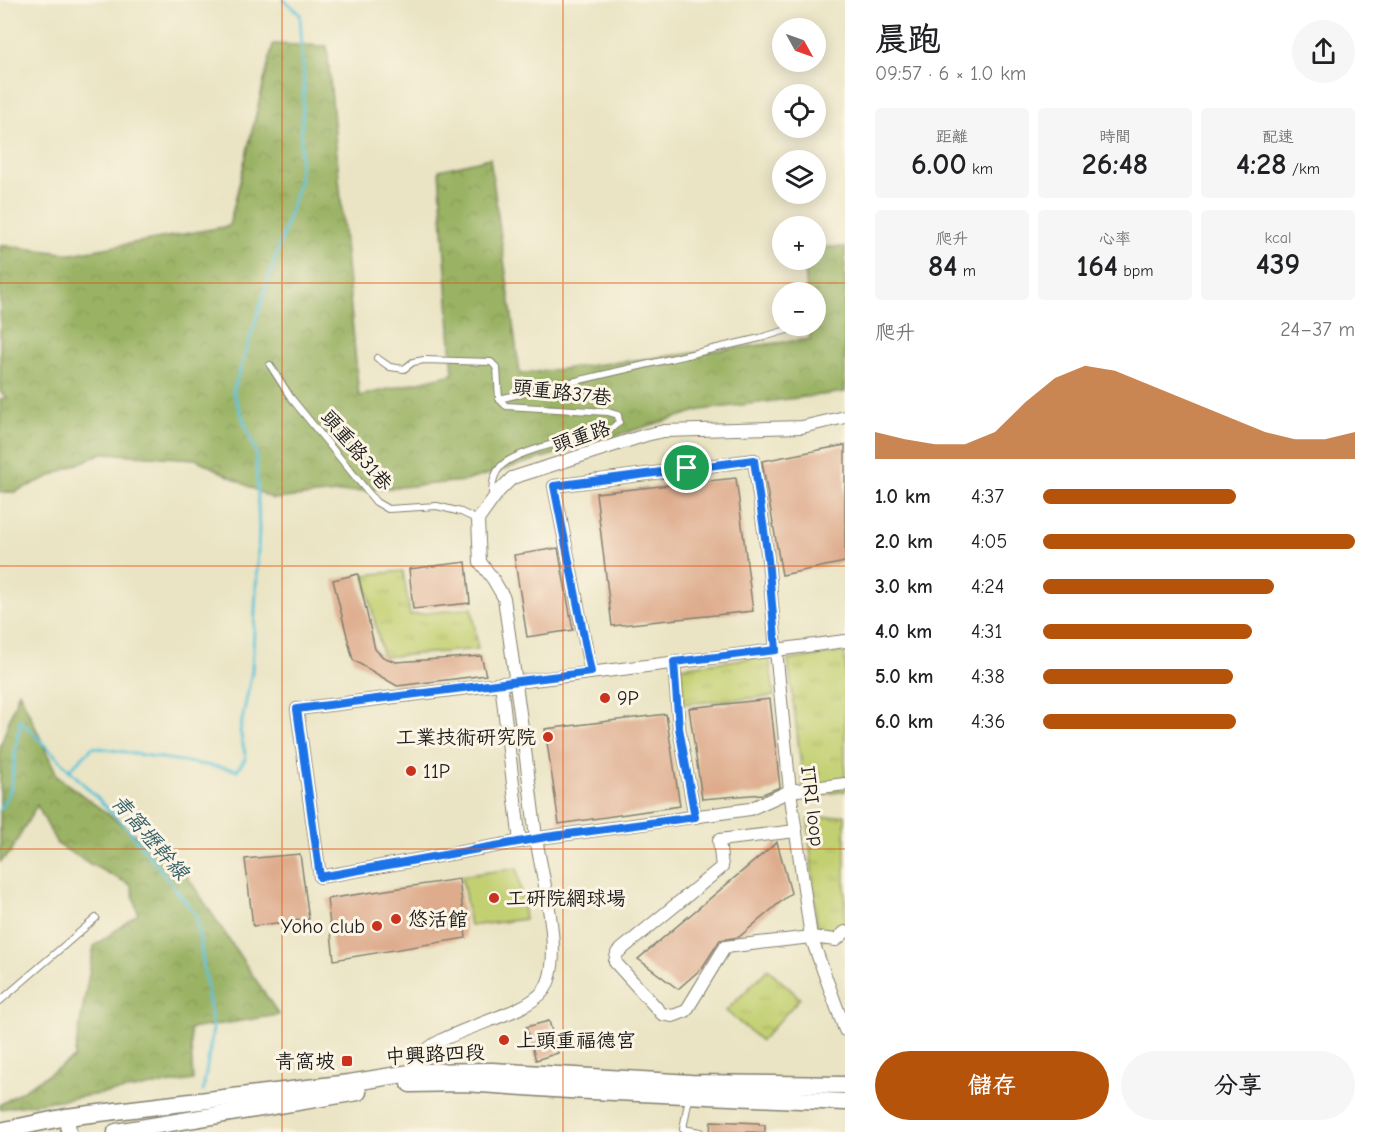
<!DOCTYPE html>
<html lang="zh-TW">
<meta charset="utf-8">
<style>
:root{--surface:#fff;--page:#f6f6f6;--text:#202124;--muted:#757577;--accent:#b45309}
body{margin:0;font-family:"Comic Neue","LXGW WenKai TC",sans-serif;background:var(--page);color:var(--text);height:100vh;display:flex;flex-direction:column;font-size:22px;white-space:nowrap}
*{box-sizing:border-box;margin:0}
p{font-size:20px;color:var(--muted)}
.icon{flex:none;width:33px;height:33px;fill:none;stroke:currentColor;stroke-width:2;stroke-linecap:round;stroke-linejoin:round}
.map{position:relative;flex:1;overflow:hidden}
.side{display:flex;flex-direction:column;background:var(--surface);width:540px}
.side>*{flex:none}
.needle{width:39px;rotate:130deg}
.buttons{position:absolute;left:772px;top:18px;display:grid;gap:12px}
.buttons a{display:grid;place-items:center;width:54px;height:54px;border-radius:50%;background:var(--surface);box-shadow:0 3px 15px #0003;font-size:30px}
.pin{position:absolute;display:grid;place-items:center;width:51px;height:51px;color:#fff;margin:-26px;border:3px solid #fff;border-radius:50%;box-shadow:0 2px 6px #0007}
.round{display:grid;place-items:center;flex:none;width:63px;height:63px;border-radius:32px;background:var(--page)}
.headline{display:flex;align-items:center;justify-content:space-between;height:102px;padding:0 30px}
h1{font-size:33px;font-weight:600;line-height:45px}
.figures{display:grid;grid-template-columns:repeat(3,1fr);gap:9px;height:102px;padding:6px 30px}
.figures div{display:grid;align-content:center;border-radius:6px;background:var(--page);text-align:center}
.figures b{font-size:30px;font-weight:600}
.figures small{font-size:16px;font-weight:400}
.figures p{font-size:16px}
.chart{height:168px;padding:12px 30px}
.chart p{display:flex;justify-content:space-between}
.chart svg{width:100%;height:108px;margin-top:6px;fill:var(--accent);opacity:.7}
.primary-button{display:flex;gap:12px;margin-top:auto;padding:12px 30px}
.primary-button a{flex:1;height:69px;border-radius:36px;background:var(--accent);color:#fff;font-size:24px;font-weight:600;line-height:69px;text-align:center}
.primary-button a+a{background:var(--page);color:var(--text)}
ul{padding:0 30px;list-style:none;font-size:20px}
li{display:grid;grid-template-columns:96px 72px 1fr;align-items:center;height:45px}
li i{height:15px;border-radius:8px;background:var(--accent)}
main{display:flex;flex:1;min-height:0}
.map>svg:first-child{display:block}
.forest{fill:url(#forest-crowns);stroke:#5b6740;stroke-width:1.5}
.park{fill:url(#park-tufts);stroke:#707647;stroke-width:1.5}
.pitch{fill:#c3d072;stroke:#707647;stroke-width:1.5}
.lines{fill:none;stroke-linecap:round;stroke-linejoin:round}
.stream{stroke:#5bc2d8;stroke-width:3}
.building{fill:#deac8d}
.service-casing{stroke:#838070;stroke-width:8}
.minor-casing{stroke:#838070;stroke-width:14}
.tertiary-casing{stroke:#838070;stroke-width:17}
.secondary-casing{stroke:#838070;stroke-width:19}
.service{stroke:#fff;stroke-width:6}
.minor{stroke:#fff;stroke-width:12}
.tertiary{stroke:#fff;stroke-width:15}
.secondary{stroke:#fff;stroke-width:16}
.minor-bridge-casing{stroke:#838070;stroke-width:14;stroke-linecap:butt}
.minor-bridge{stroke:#fff;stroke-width:12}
.route-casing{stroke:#fff;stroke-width:12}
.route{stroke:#1a73e8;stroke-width:8}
.grid{fill:none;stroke:#de560d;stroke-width:1.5;stroke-opacity:0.55}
.poi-dot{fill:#c8321e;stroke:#fcf5e5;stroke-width:2}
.labels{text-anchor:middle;stroke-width:6;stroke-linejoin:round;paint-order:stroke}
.street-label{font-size:20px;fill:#1c1c1c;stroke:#fcf5e5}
.poi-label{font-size:20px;fill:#1c1c1c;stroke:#fcf5e5;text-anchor:start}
.water-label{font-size:21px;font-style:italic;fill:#355e67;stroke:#fcf5e5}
</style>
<main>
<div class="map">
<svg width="845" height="1132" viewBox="0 0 845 1132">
<defs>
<pattern id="forest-crowns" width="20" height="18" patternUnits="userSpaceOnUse" patternTransform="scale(1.5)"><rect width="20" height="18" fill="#9ab264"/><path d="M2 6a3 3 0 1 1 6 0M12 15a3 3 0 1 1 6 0" fill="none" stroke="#849856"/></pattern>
<pattern id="park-tufts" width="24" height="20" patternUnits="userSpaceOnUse" patternTransform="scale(1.5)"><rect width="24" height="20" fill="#c3d072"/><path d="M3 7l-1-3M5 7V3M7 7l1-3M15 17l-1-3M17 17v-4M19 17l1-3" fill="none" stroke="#a7b262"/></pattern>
</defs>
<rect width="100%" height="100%" fill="#fcf5e5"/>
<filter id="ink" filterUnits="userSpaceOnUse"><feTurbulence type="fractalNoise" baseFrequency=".0167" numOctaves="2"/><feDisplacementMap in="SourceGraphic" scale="12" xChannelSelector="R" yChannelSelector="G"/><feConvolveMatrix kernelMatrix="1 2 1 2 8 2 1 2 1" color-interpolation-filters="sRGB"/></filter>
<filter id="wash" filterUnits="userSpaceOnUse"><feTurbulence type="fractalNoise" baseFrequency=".008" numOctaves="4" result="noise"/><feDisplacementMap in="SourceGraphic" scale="24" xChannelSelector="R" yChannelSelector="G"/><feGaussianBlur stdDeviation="1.35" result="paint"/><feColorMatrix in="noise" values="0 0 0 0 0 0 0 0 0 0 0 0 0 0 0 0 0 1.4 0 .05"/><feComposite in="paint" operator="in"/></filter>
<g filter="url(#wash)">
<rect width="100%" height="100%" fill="#eae4c4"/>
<g class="forest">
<polygon points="273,44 327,46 359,396 453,374 439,170 490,158 520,374 810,339 809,326 816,326 816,292 807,292 804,260 816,260 816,247 845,247 845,392 701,410 465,481 273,499 196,459 102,453 15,492 0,492 0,399 7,398 0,392 0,245 71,254 229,226"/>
<polygon points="19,691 58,777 183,870 279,1015 190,1029 193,1080 0,1109 0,1105 74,1058 94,946 138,914 131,885 92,865 57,844 37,805 10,853 0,862 0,747"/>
</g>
<g class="park">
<polygon points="403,571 410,615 472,608 478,649 383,657 364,575"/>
<polygon points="845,652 845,791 805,797 788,660"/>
<polygon points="769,656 774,696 684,704 681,667"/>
<polygon points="845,815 845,927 818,942 808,820"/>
<polygon points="768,969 800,998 761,1041 726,1011"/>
</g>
<polygon class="pitch" points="517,868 525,919 470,926 462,876"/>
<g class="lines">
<g class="stream">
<polyline points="69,770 93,747 237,770 246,758 240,731 252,671 259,529 256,453 233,392 299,184 304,84 300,14 284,0"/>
<polyline points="0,809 10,792 20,720 128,829 196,915 213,1029 203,1091"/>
</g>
</g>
<g id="blocks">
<g class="building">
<polygon points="845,445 845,562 782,575 762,461"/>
<polygon points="736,478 753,611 612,626 596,493"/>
<polygon points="558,548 573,630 527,637 514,555"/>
<polygon points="466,562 470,603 413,609 409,569"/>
<polygon points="358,574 375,649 383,657 396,662 481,656 486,675 397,686 353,660 333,580"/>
<polygon points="770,699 780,787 763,794 702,799 689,708"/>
<polygon points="666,714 680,806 559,824 545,729"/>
<polygon points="777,842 791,893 739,937 720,940 702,968 678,989 638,959"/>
<polygon points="300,854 309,919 253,926 245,859"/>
<polygon points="459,879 466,938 334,960 327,899"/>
<polygon points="549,1021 558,1053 536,1060 526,1027"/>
<polygon points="711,1121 759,1123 759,1125 765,1125 765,1132 710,1132"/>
</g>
</g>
</g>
<g filter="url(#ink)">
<use href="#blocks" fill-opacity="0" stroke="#838070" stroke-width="1.5"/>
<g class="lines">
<g class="service-casing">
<g id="service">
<path d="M377,358L390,367L404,369L413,362L424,360L491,362L497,368L499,399L506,406L608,412L618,415L619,422L611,429C586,436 516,450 501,466C493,475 493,482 492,492"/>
<polyline points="270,365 291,398 376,502 388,509 437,506 461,512 478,520"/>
<polyline points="499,399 760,338 787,330 794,326"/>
<polyline points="0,1001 96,918"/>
<polyline points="689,1097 683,1129 700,1132"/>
</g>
</g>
<g class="minor-casing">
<g id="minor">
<polyline points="510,641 504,598 493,579 480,562 478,520 498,492 512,478 646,435 664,431 802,427 845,417"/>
<polyline points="845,641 776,650 790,791 811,937 845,1030"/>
<polyline points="674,662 679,728 695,817"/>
<polyline points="591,672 554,486 754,460 768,559 776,650 297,709 320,877 546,837 750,809 790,791 845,784"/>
<polyline points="501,683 520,842"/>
<polyline points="796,831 719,840 722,867 617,953 615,962 662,1014 673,1016 686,1011 725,947 811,937 836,940 845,932"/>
<path d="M416,1078C416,1072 415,1065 418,1060C433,1030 523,1019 544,990C566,958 541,875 536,837C532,806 528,774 524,742"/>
</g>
</g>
<g class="tertiary-casing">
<polyline id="tertiary" points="66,1117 69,1132"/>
</g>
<g class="secondary-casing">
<g id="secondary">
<polyline points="410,1084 465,1083 569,1090 845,1102"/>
<polyline points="0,1131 66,1117 349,1083 416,1072 492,1071 691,1083 845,1085"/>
<polyline points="116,1132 358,1092"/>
</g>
</g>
<use href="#service" class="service"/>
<use href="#minor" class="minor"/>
<use href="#tertiary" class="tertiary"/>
<use href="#secondary" class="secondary"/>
<g class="minor-bridge-casing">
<polyline id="minor-bridge" points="510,641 524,742"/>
</g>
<use href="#minor-bridge" class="minor-bridge"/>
</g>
</g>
<g class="lines" filter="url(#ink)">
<g class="route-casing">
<polygon id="route" points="754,460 768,559 776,650 674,662 679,728 695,817 546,837 320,877 297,709 591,672 554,486"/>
</g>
<use href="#route" class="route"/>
</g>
<path class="grid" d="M282,0V1132M563,0V1132M0,283H845M0,566H845M0,849H845"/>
<g class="poi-dot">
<circle cx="605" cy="698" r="6"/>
<circle cx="548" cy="737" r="6"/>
<circle cx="411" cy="771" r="6"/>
<circle cx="494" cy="898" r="6"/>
<circle cx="396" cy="919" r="6"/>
<circle cx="377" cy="926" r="6"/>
<circle cx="504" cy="1040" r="6"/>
<rect x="341" y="1055" width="12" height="12" rx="3"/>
</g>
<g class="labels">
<g class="street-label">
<text transform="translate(562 392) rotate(7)" y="7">頭重路37巷</text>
<text transform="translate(581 436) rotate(-18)" y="7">頭重路</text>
<text transform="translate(357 450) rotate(50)" y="7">頭重路31巷</text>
<text transform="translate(813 806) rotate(83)" y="7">ITRI loop</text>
<text transform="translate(435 1054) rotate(-3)" y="7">中興路四段</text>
</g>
<g class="poi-label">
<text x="617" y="705">9P</text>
<text x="536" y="744" text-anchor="end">工業技術研究院</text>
<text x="423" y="778">11P</text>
<text x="506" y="905">工研院網球場</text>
<text x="408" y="926">悠活館</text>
<text x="365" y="933" text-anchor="end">Yoho club</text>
<text x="516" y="1047">上頭重福德宮</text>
<text x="335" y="1068" text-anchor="end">青窩坡</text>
</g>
<g class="water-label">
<text transform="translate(150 837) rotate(49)" y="7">青窩壢幹線</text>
</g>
</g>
</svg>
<div class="buttons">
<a><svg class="needle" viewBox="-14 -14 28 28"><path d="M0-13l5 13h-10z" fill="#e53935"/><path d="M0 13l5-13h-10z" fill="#757577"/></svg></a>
<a><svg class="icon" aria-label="locate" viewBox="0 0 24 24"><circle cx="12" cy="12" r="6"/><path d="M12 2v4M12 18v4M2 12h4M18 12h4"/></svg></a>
<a><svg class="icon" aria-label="layers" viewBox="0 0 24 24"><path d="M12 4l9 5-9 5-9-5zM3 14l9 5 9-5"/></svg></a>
<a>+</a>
<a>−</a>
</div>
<div class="pin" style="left:687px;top:468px;background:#1e9e55"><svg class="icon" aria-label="arrive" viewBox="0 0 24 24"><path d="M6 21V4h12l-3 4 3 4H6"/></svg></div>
</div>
<section class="side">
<div class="headline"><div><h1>晨跑</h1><p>09:57 · 6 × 1.0 km</p></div><a class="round"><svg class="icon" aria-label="share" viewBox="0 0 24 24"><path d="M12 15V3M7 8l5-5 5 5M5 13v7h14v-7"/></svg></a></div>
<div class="figures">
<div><p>距離</p><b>6.00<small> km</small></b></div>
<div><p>時間</p><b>26:48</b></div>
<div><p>配速</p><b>4:28<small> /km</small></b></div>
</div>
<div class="figures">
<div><p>爬升</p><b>84<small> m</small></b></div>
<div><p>心率</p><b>164<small> bpm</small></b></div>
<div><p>kcal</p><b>439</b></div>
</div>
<div class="chart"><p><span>爬升</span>24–37 m</p>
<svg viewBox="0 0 160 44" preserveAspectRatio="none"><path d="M0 44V33L10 36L20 38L30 38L40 33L50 21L60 11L70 6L80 8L90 13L100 18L110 23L120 28L130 33L140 36L150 36L160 33V44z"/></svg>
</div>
<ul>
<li><b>1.0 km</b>4:37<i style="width:62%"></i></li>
<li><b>2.0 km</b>4:05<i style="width:100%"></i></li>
<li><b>3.0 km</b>4:24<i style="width:74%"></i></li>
<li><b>4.0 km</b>4:31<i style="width:67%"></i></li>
<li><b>5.0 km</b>4:38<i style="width:61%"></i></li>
<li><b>6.0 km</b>4:36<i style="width:62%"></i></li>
</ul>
<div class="primary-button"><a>儲存</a><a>分享</a></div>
</section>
</main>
